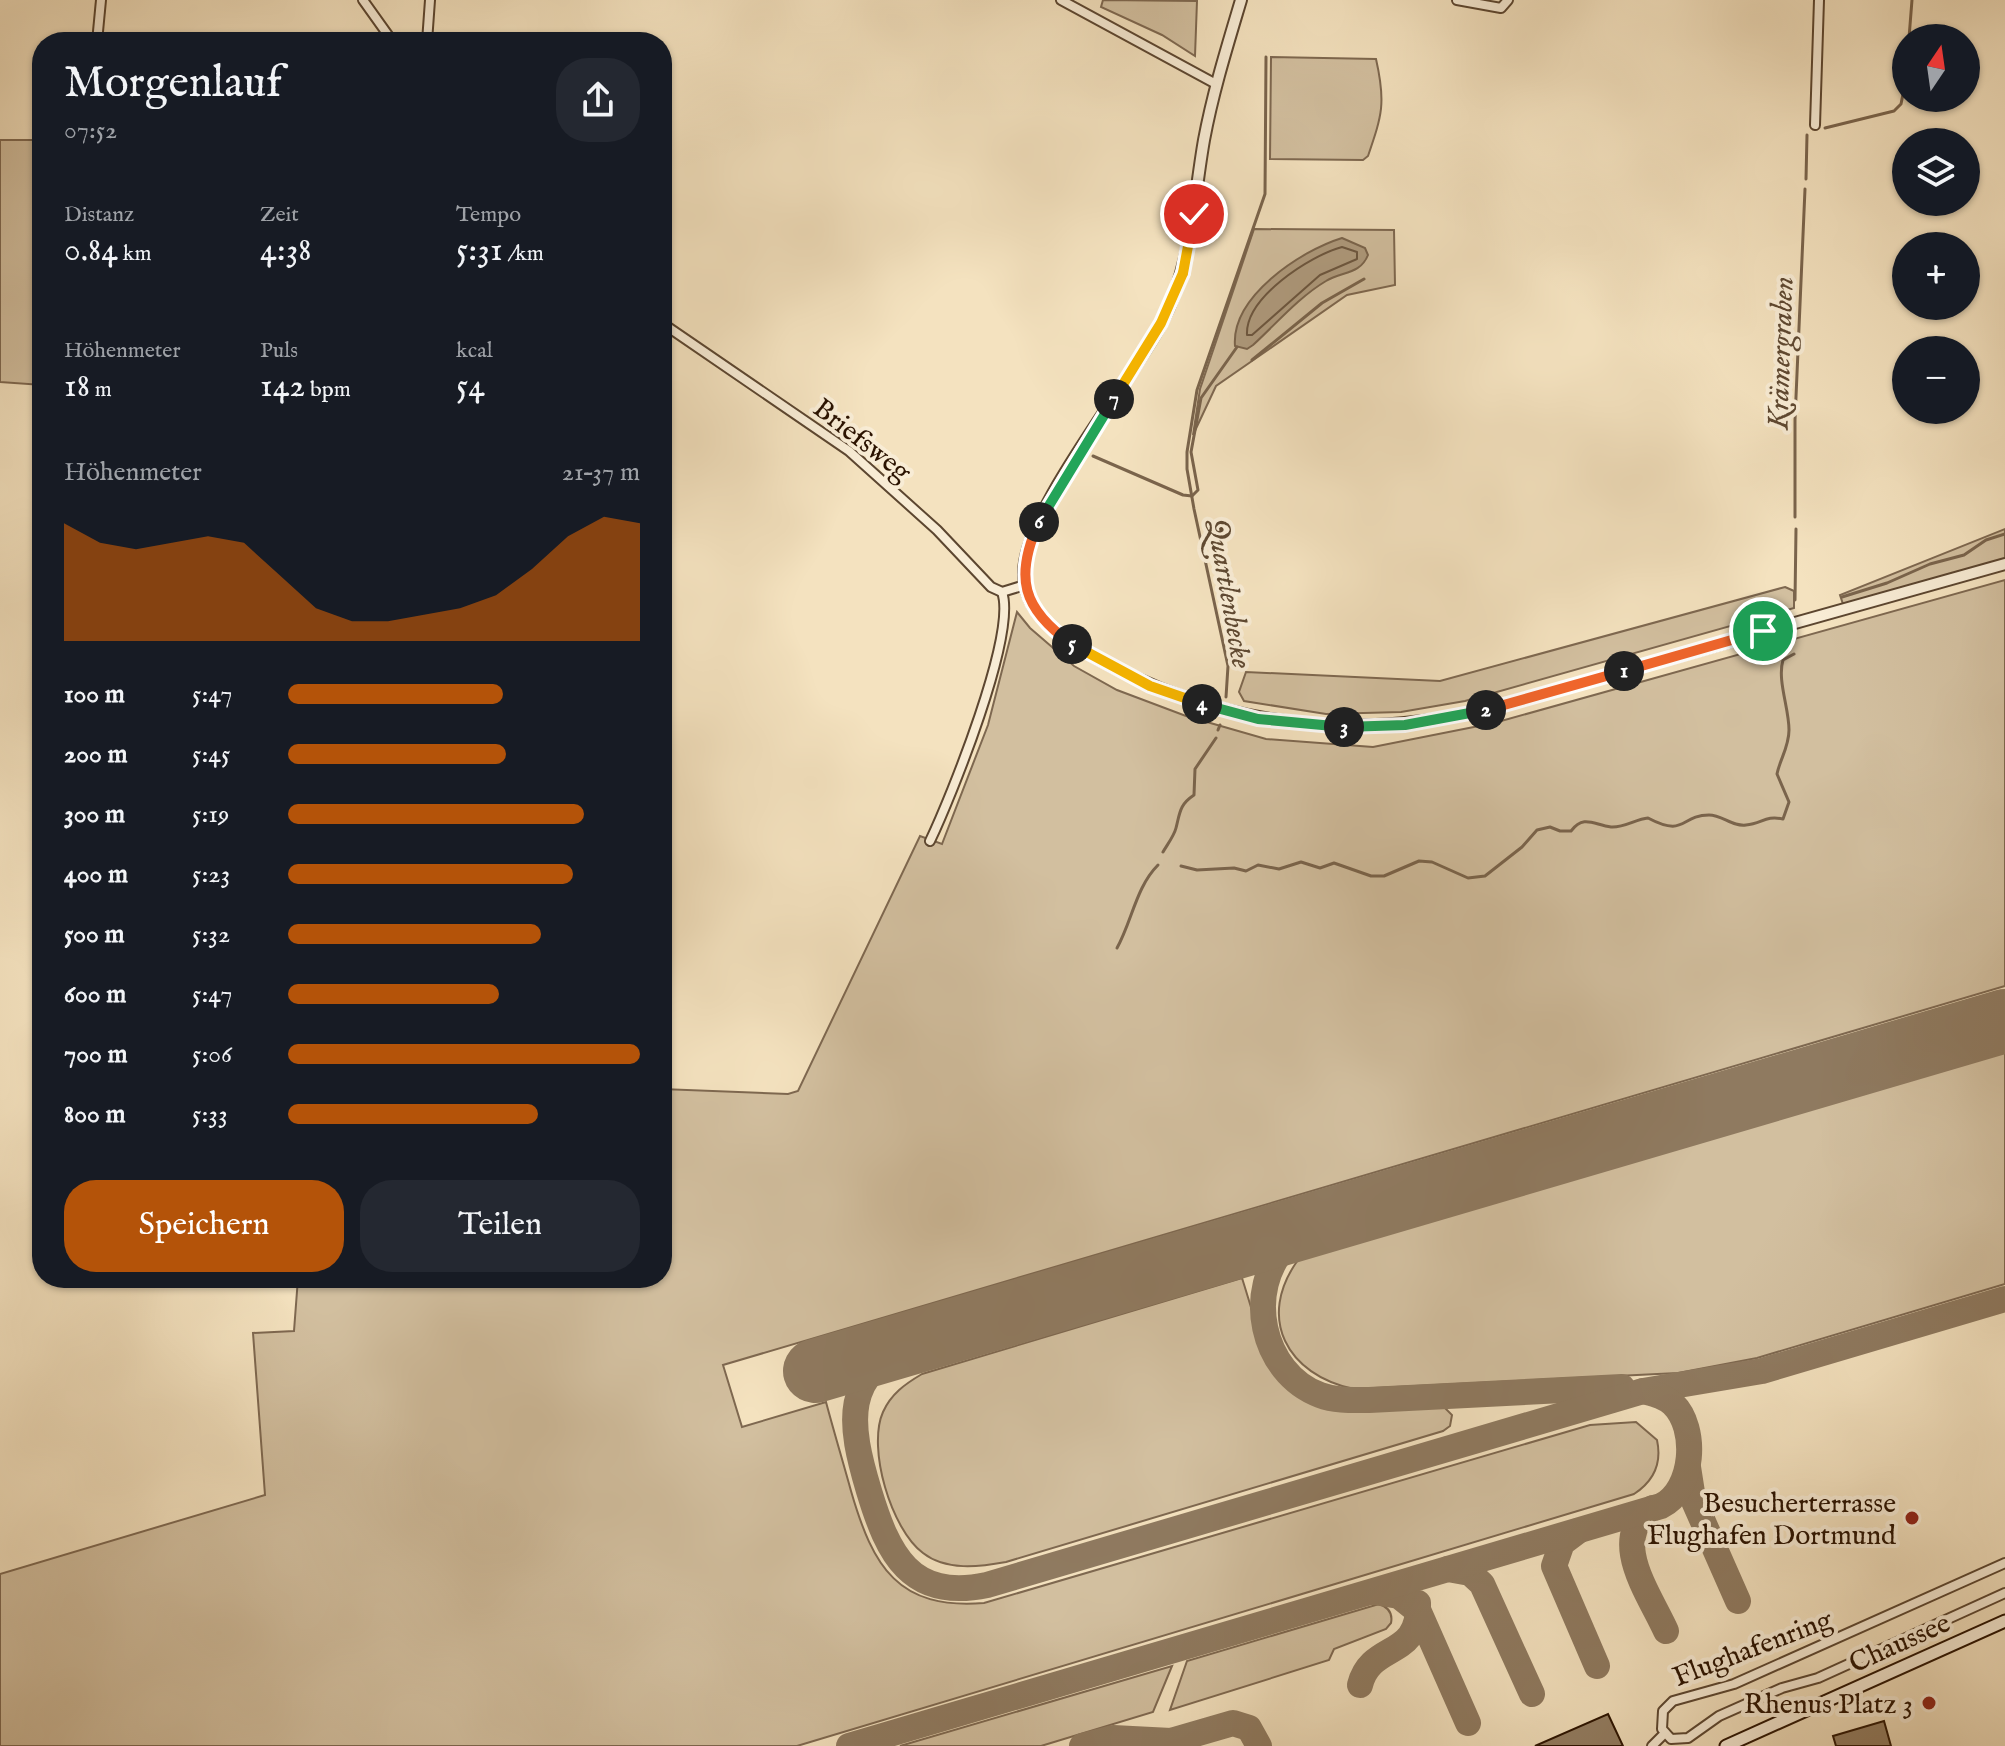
<!DOCTYPE html>
<html lang="de">
<meta charset="utf-8">
<style>
:root{--surface:#171b24;--page:#242831;--text:#f1f3f6;--muted:#9ea1a6;--accent:#b45309}
body{margin:0;font-family:"IM FELL English",serif;background:var(--page);color:var(--text);height:100vh;display:flex;flex-direction:column;font-size:30px;white-space:nowrap}
*{box-sizing:border-box;margin:0}
p{font-size:26px;color:var(--muted)}
.icon{flex:none;width:44px;height:44px;fill:none;stroke:currentColor;stroke-width:2;stroke-linecap:round;stroke-linejoin:round}
.map{position:relative;flex:1;overflow:hidden}
.details{position:absolute;left:32px;top:32px;width:640px;height:1256px;display:flex;flex-direction:column;background:var(--surface);border-radius:32px;box-shadow:0 2px 6px #0004}
.details>*{flex:none}
.needle{width:52px;rotate:13deg}
.tools{position:absolute;left:1892px;top:24px;display:grid;gap:16px}
.tools a{display:grid;place-items:center;width:88px;height:88px;border-radius:50%;background:var(--surface);box-shadow:0 2px 6px #0004;font-size:40px}
.pin{position:absolute;display:grid;place-items:center;width:68px;height:68px;color:#fff;margin:-34px;border:4px solid #fff;border-radius:50%;box-shadow:0 2px 8px #0007}
.km{position:absolute;width:40px;height:40px;margin:-20px;border-radius:50%;background:#222;color:#fff;font-size:22px;line-height:40px;text-align:center}
.round{display:grid;place-items:center;flex:none;width:84px;height:84px;border-radius:32px;background:var(--page)}
.overview{display:flex;align-items:center;justify-content:space-between;height:136px;padding:0 32px}
h1{font-size:44px;font-weight:600;line-height:60px}
.stats{display:grid;grid-template-columns:repeat(3,1fr);gap:12px;height:136px;padding:8px 32px}
.stats div{display:grid;align-content:center}
.stats b{font-size:34px;font-weight:600}
.stats small{font-size:22px;font-weight:400}
.stats p{font-size:22px}
.chart{height:224px;padding:16px 32px}
.chart p{display:flex;justify-content:space-between}
.chart svg{width:100%;height:144px;margin-top:8px;fill:var(--accent);opacity:.7}
.action{display:flex;gap:16px;margin-top:auto;padding:16px 32px}
.action a{flex:1;height:92px;border-radius:32px;background:var(--accent);color:#fff;font-size:32px;font-weight:600;line-height:92px;text-align:center}
.action a+a{background:var(--page);color:var(--text)}
ul{padding:0 32px;list-style:none;font-size:26px}
li{display:grid;grid-template-columns:128px 96px 1fr;align-items:center;height:60px}
li i{height:20px;border-radius:10px;background:var(--accent)}
.map>svg:first-child{display:block}
.green{fill:#d2bf9f;stroke:#7e6850;stroke-width:2}
.water{fill:#af9b7e;stroke:#7a644c;stroke-width:2}
.lines{fill:none;stroke-linecap:round;stroke-linejoin:round}
.shore{stroke:#6c563f;stroke-width:2}
.stream{stroke:#7a644c;stroke-width:3}
.taxiway{stroke:#8f7a60;stroke-width:26}
.runway{stroke:#8f7a60;stroke-width:64}
.building{fill:#937e63;stroke:#2a1200;stroke-width:2}
.minor-casing{stroke:#5c4630;stroke-width:12}
.tertiary-casing{stroke:#5c4630;stroke-width:14}
.secondary-casing{stroke:#2a1200;stroke-width:15}
.minor{stroke:#f8ecd5;stroke-width:8}
.tertiary{stroke:#f8ecd5;stroke-width:10}
.secondary{stroke:#f8ecd5;stroke-width:11}
.split-1-casing{stroke:#fff;stroke-width:16}
.split-2-casing{stroke:#fff;stroke-width:16}
.split-3-casing{stroke:#fff;stroke-width:16}
.split-4-casing{stroke:#fff;stroke-width:16}
.split-5-casing{stroke:#fff;stroke-width:16}
.split-6-casing{stroke:#fff;stroke-width:16}
.split-7-casing{stroke:#fff;stroke-width:16}
.split-8-casing{stroke:#fff;stroke-width:16}
.split-9-casing{stroke:#fff;stroke-width:16}
.split-1{stroke:#f0652b;stroke-width:10}
.split-2{stroke:#f0652b;stroke-width:10}
.split-3{stroke:#22a559;stroke-width:10}
.split-4{stroke:#22a559;stroke-width:10}
.split-5{stroke:#f5b400;stroke-width:10}
.split-6{stroke:#f0652b;stroke-width:10}
.split-7{stroke:#22a559;stroke-width:10}
.split-8{stroke:#f5b400;stroke-width:10}
.split-9{stroke:#f5b400;stroke-width:10}
.poi-dot{fill:#8f2418;stroke:#f8ecd5;stroke-width:3}
.labels{text-anchor:middle;stroke-width:8;stroke-linejoin:round;paint-order:stroke}
.street-label{font-size:28px;fill:#2a1200;stroke:#f8ecd5}
.poi-label{font-size:28px;fill:#2a1200;stroke:#f8ecd5;text-anchor:end}
.water-label{font-size:30px;font-style:italic;fill:#5f4932;stroke:#f8ecd5}
</style>
<div class="map">
<svg width="2005" height="1746" viewBox="0 0 2005 1746">
<rect width="100%" height="100%" fill="#f4e2bf"/>
<filter id="stains"><feTurbulence type="fractalNoise" baseFrequency=".0025" numOctaves="4"/><feColorMatrix values="0 0 0 0 .2 0 0 0 0 .09 0 0 0 0 .02 0 0 0 .5 -.17"/></filter>
<radialGradient id="worn" r=".72"><stop offset=".6" stop-color="#630" stop-opacity="0"/><stop offset="1" stop-color="#630" stop-opacity=".3"/></radialGradient>
<g class="green">
<polygon points="1103,0 1197,1 1195,56 1162,35 1101,7"/>
<path d="M1271,57L1376,59C1386,103 1382,115 1368,156L1363,160L1270,159Z"/>
<polygon points="0,140 42,140 42,385 0,382"/>
<polygon points="1254,229 1394,230 1395,285 1347,295 1216,386 1193,435 1200,389"/>
<polygon points="2005,529 2005,559 1843,604 1840,595"/>
<path d="M2005,580V986L723,1365L742,1427L826,1402C834,1432 843,1462 851,1491C873,1567 898,1610 984,1603L1590,1425L1636,1422L1657,1440C1662,1463 1654,1481 1634,1494L797,1746H0V1574L265,1495L253,1333L294,1331L298,1278H662V1089L788,1094L798,1091L920,836L942,844L988,725L1017,612L1030,628L1074,666L1117,690L1186,716L1266,739L1373,747L1494,723Z"/>
<polygon points="1785,587 1794,591 1794,608 1465,701 1401,712 1326,714 1244,701 1239,692 1246,672 1440,681"/>
<path d="M2005,1052V1284L1757,1358L1678,1373L1354,1389C1287,1375 1256,1318 1298,1260Z"/>
<path d="M1242,1278C1261,1337 1272,1406 1350,1407C1380,1408 1411,1403 1442,1405L1452,1415L1450,1426L1443,1431L1006,1562C979,1567 946,1571 923,1553C891,1529 867,1448 883,1412C891,1394 905,1384 922,1374Z"/>
<path d="M1379,1604C1388,1607 1393,1613 1391,1623L1386,1629L1334,1649L1329,1660L1170,1710L1187,1661Z"/>
<polygon points="1172,1666 1153,1712 1041,1746 900,1746"/>
</g>
<path class="water" d="M1342,238L1365,248L1368,255C1360,275 1342,271 1326,281C1299,297 1276,324 1253,345L1247,349L1235,346C1231,297 1300,251 1342,238Z"/>
<g class="lines">
<path class="shore" d="M1342,247L1357,252V259L1320,275L1252,335H1247C1245,298 1309,256 1342,247Z"/>
<g class="stream">
<polyline points="1909,38 1912,0"/>
<polyline points="1825,128 1894,111 1901,104 1906,79"/>
<polyline points="1806,179 1807,135"/>
<polyline points="1252,360 1322,303 1364,279"/>
<polyline points="1093,456 1183,495 1192,496 1198,490 1191,452 1201,398 1237,347"/>
<polyline points="1795,517 1795,420 1805,189"/>
<polyline points="1842,597 1887,583 1930,564 1964,555 1986,540 2005,534"/>
<polyline points="1795,600 1796,529"/>
<polyline points="1226,697 1228,666 1194,509 1187,469 1187,452 1197,390 1265,194 1266,57"/>
<polyline points="1218,730 1220,725"/>
<path d="M1163,852C1167,845 1174,836 1176,828C1180,813 1179,805 1194,795L1195,769L1216,738"/>
<path d="M1181,866L1197,870L1234,868L1246,871L1258,865L1279,869L1301,862L1320,868L1334,863L1371,876H1384L1419,861L1432,862L1468,878L1485,876L1522,847L1537,830L1550,827L1560,831H1571C1584,814 1594,825 1611,827C1624,828 1636,819 1648,818C1686,838 1680,815 1709,815C1722,815 1733,827 1746,825C1762,824 1765,815 1783,819L1789,802L1777,774C1780,759 1789,747 1789,730C1789,708 1777,680 1783,660L1794,654"/>
<path d="M1117,948C1132,921 1136,887 1158,865"/>
</g>
<g class="taxiway">
<path d="M1317,1223C1307,1230 1295,1236 1287,1245C1244,1289 1261,1373 1320,1395C1336,1401 1353,1400 1369,1400L1622,1387"/>
<path d="M917,1342C840,1373 849,1424 869,1491C888,1554 910,1601 987,1585L1643,1391L1762,1371L2005,1299"/>
<polyline points="1688,1467 1693,1499 1738,1601"/>
<path d="M1653,1508C1607,1538 1649,1593 1666,1631"/>
<polyline points="1578,1531 1562,1543 1554,1566 1597,1666"/>
<polyline points="1448,1569 1470,1573 1482,1584 1532,1694"/>
<polyline points="1374,1592 1399,1596 1419,1612 1468,1723"/>
<path d="M1360,1685C1371,1641 1420,1660 1418,1603"/>
<path d="M849,1746L1661,1506C1694,1490 1698,1428 1673,1404C1664,1396 1654,1394 1643,1391"/>
<polyline points="1082,1746 1113,1738 1171,1741 1233,1723 1249,1728 1259,1746"/>
</g>
<polyline class="runway" points="815,1371 2005,1021"/>
</g>
<g class="building">
<polygon points="1608,1714 1623,1746 1535,1746"/>
<polygon points="1884,1721 1891,1746 1836,1746 1833,1736"/>
</g>
<g class="lines">
<g class="minor-casing">
<g id="minor">
<polyline points="363,0 393,42"/>
<polyline points="1061,0 1216,84"/>
<polyline points="1457,0 1501,8 1508,0"/>
<polyline points="97,42 101,0"/>
<polyline points="427,42 430,0"/>
<polyline points="1815,125 1819,0"/>
<polyline points="662,323 849,451 937,530 991,587 1002,592 1025,585"/>
<path d="M930,841C951,797 1017,634 1002,592"/>
<polyline points="2005,1563 1734,1684 1673,1701 1663,1711 1662,1729 1671,1739 1688,1738 1719,1716 1782,1688 1818,1678 2005,1593"/>
<polyline points="1652,1746 1665,1733"/>
</g>
</g>
<g class="tertiary-casing">
<path id="tertiary" d="M1241,0C1227,47 1213,92 1204,140C1193,203 1192,264 1162,322C1131,382 1023,512 1024,574C1025,615 1063,639 1095,657C1219,727 1354,742 1492,708L2005,564"/>
</g>
<g class="secondary-casing">
<polyline id="secondary" points="1726,1746 2005,1621"/>
</g>
<use href="#minor" class="minor"/>
<use href="#tertiary" class="tertiary"/>
<use href="#secondary" class="secondary"/>
</g>
<g class="lines">
<g class="split-1-casing">
<polyline id="split-1" points="1624,671 1763,631"/>
</g>
<g class="split-2-casing">
<polyline id="split-2" points="1486,710 1624,671"/>
</g>
<g class="split-3-casing">
<polyline id="split-3" points="1344,727 1405,725 1486,710"/>
</g>
<g class="split-4-casing">
<polyline id="split-4" points="1202,704 1258,719 1344,727"/>
</g>
<g class="split-5-casing">
<polyline id="split-5" points="1072,644 1150,686 1202,704"/>
</g>
<g class="split-6-casing">
<path id="split-6" d="M1039,522C1014,577 1022,609 1072,644"/>
</g>
<g class="split-7-casing">
<polyline id="split-7" points="1039,522 1114,399"/>
</g>
<g class="split-8-casing">
<polyline id="split-8" points="1114,399 1161,323 1183,273"/>
</g>
<g class="split-9-casing">
<polyline id="split-9" points="1183,273 1194,214"/>
</g>
<use href="#split-1" class="split-1"/>
<use href="#split-2" class="split-2"/>
<use href="#split-3" class="split-3"/>
<use href="#split-4" class="split-4"/>
<use href="#split-5" class="split-5"/>
<use href="#split-6" class="split-6"/>
<use href="#split-7" class="split-7"/>
<use href="#split-8" class="split-8"/>
<use href="#split-9" class="split-9"/>
</g>
<g class="poi-dot">
<circle cx="1912" cy="1518" r="8"/>
<circle cx="1929" cy="1703" r="8"/>
</g>
<g class="labels">
<g class="street-label">
<text transform="translate(863 439) rotate(38)" y="10">Briefsweg</text>
<text transform="translate(1899 1642) rotate(-24)" y="10">Chaussee</text>
<text transform="translate(1752 1647) rotate(-21)" y="10">Flughafenring</text>
</g>
<g class="poi-label">
<text x="1896" y="1512">Besucherterrasse<tspan x="1896" dy="32">Flughafen Dortmund</tspan></text>
<text x="1913" y="1713">Rhenus Platz 3</text>
</g>
<g class="water-label">
<text transform="translate(1780 353) rotate(-88)" y="10">Krämergraben</text>
<text transform="translate(1230 593) rotate(80)" y="10">Quartlenbecke</text>
</g>
</g>
<rect width="100%" height="100%" filter="url(#stains)"/>
<rect width="100%" height="100%" fill="url(#worn)"/>
</svg>
<div class="tools">
<a><svg class="needle" viewBox="-14 -14 28 28"><path d="M0-13l5 13h-10z" fill="#e53935"/><path d="M0 13l5-13h-10z" fill="#9ea1a6"/></svg></a>
<a><svg class="icon" aria-label="layers" viewBox="0 0 24 24"><path d="M12 4l9 5-9 5-9-5zM3 14l9 5 9-5"/></svg></a>
<a>+</a>
<a>−</a>
</div>
<div class="pin" style="left:1763px;top:631px;background:#1e9e55"><svg class="icon" aria-label="arrive" viewBox="0 0 24 24"><path d="M6 21V4h12l-3 4 3 4H6"/></svg></div>
<div class="pin" style="left:1194px;top:214px;background:#d93025"><svg class="icon" aria-label="check" viewBox="0 0 24 24"><path d="M5 12l5 5 9-10"/></svg></div>
<b class="km" style="left:1624px;top:671px">1</b>
<b class="km" style="left:1486px;top:710px">2</b>
<b class="km" style="left:1344px;top:727px">3</b>
<b class="km" style="left:1202px;top:704px">4</b>
<b class="km" style="left:1072px;top:644px">5</b>
<b class="km" style="left:1039px;top:522px">6</b>
<b class="km" style="left:1114px;top:399px">7</b>
<section class="details">
<div class="overview"><div><h1>Morgenlauf</h1><p>07:52</p></div><a class="round"><svg class="icon" aria-label="share" viewBox="0 0 24 24"><path d="M12 15V3M7 8l5-5 5 5M5 13v7h14v-7"/></svg></a></div>
<div class="stats">
<div><p>Distanz</p><b>0.84<small> km</small></b></div>
<div><p>Zeit</p><b>4:38</b></div>
<div><p>Tempo</p><b>5:31<small> /km</small></b></div>
</div>
<div class="stats">
<div><p>Höhenmeter</p><b>18<small> m</small></b></div>
<div><p>Puls</p><b>142<small> bpm</small></b></div>
<div><p>kcal</p><b>54</b></div>
</div>
<div class="chart"><p><span>Höhenmeter</span>21–37 m</p>
<svg viewBox="0 0 160 44" preserveAspectRatio="none"><path d="M0 44V8L10 14L20 16L30 14L40 12L50 14L60 24L70 34L80 38L90 38L100 36L110 34L120 30L130 22L140 12L150 6L160 8V44z"/></svg>
</div>
<ul>
<li><b>100 m</b>5:47<i style="width:61%"></i></li>
<li><b>200 m</b>5:45<i style="width:62%"></i></li>
<li><b>300 m</b>5:19<i style="width:84%"></i></li>
<li><b>400 m</b>5:23<i style="width:81%"></i></li>
<li><b>500 m</b>5:32<i style="width:72%"></i></li>
<li><b>600 m</b>5:47<i style="width:60%"></i></li>
<li><b>700 m</b>5:06<i style="width:100%"></i></li>
<li><b>800 m</b>5:33<i style="width:71%"></i></li>
</ul>
<div class="action"><a>Speichern</a><a>Teilen</a></div>
</section>
</div>
